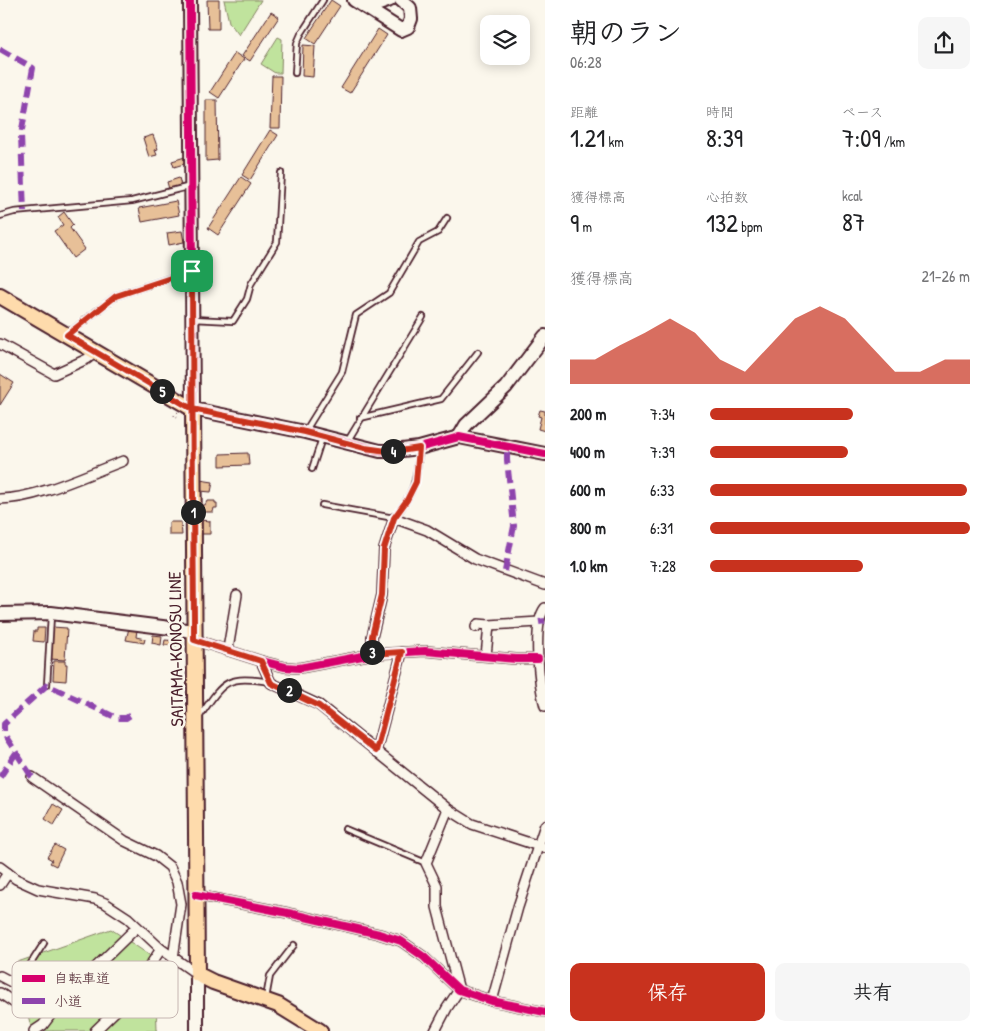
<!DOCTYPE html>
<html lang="ja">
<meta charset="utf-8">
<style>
:root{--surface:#fff;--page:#f6f6f6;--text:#202124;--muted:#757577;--accent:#c8321e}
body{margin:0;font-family:"Patrick Hand","Klee One",sans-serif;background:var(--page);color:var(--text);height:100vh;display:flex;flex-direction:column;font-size:19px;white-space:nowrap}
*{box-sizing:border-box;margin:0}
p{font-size:16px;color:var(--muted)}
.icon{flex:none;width:28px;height:28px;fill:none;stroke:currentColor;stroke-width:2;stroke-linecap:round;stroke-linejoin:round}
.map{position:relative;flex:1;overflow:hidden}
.sheet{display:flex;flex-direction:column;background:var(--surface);width:450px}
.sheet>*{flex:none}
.controls{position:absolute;left:480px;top:15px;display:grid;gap:10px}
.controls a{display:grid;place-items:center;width:50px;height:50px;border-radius:10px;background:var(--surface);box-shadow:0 2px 12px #0003;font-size:25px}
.pin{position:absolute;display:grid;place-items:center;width:42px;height:42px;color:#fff;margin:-21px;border-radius:10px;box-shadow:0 2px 8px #0006}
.km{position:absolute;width:25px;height:25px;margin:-12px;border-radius:50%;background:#222;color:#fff;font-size:14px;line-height:25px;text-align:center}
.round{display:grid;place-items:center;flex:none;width:52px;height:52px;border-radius:10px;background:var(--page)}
.summary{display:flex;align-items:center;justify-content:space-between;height:85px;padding:0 25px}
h1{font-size:28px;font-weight:600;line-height:38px}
.stats{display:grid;grid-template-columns:repeat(3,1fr);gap:8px;height:85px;padding:5px 25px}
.stats div{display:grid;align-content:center}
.stats b{font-size:25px;font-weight:600}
.stats small{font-size:14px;font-weight:400}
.stats p{font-size:14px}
.chart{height:140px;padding:10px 25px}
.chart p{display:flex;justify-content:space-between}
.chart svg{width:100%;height:90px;margin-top:5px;fill:var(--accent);opacity:.7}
.button{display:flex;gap:10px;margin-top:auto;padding:10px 25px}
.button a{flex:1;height:58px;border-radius:10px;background:var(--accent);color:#fff;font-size:20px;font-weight:600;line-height:58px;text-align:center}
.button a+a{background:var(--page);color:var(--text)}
ul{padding:0 25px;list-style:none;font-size:16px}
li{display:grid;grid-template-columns:80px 60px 1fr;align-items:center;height:38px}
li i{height:12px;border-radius:6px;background:var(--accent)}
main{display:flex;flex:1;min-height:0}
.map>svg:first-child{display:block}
.green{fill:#c0e39d;stroke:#858164}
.building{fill:#e7c098;stroke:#4a1f2b}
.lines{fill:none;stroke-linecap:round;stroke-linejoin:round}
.lane-casing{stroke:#4a1f2b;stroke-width:8}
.street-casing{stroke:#4a1f2b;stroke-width:12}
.secondary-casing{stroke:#4a1f2b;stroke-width:16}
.primary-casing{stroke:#4a1f2b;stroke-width:18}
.path{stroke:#4a1f2b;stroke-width:1;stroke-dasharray:1 4;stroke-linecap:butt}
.lane{stroke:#fbf7ec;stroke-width:4.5}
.street{stroke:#fbf7ec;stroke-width:9}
.secondary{stroke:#fbf7ec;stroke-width:12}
.primary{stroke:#fedbac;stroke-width:14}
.path-bridge{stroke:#4a1f2b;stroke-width:1;stroke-dasharray:1 4;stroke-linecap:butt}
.quiet{stroke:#8e44ad;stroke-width:6;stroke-dasharray:12 6;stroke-linecap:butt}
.cycleway-casing{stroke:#fbf7ec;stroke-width:11}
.cycleway{stroke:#d6006c;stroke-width:8}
.route-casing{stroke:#fff;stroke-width:10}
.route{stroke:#c8321e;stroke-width:6}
.labels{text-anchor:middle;stroke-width:5;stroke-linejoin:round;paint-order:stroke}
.street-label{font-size:18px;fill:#4a1f2b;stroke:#fbf7ec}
.key{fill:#fbf7ec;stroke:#c6b6b2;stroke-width:1}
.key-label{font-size:14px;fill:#4a1f2b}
</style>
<main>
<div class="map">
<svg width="545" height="1031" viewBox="0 0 545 1031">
<rect width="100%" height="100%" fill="#fbf7ec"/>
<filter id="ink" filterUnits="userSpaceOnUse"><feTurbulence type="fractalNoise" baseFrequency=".02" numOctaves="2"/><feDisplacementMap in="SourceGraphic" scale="10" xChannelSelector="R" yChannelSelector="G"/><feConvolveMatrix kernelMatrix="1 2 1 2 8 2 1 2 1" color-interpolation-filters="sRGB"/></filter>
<g filter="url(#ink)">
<g class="green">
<polygon points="224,0 261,0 239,35 229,22"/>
<polygon points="278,37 282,39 281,73 275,73 261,64"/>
<polygon points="111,929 155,959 157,1031 32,1031 15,963"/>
</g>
<g class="building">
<polygon points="207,0 219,0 219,29 208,29"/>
<polygon points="331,0 340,6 315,44 306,38"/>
<polygon points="271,12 279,17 250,61 242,56"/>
<polygon points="378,29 387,35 350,93 341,88"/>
<polygon points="303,45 315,46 313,77 302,76"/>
<polygon points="235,53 244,59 219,98 210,92"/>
<polygon points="272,76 281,76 280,128 270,128"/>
<polygon points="206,100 217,100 218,160 206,161"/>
<polygon points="270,130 278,135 250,180 242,175"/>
<polygon points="153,135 158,149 155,150 157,155 149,157 143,138"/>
<polygon points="185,157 187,163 174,167 172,161"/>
<polygon points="241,177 251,184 218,235 208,228"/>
<polygon points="179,178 181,185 169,189 167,182"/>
<polygon points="176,201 179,215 142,222 139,208"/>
<polygon points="64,212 73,225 70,228 85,249 73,258 54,231 63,225 58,217"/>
<polygon points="182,231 184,242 169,245 167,233"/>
<polygon points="0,374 14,383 0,405"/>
<polygon points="540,410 545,411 545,431 538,429 541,417 538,416"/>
<polygon points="248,453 249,465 220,466 220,454"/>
<polygon points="200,480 213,482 211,492 200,491"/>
<polygon points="215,501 215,503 217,503 217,508 214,508 213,512 201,512 200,505 205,505 207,501"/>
<polygon points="200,520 210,521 210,534 201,534"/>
<polygon points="169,522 181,522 182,535 169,535"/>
<polygon points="52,627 67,628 65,660 50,659"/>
<polygon points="37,628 45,628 44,642 33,641 34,631 37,631"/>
<polygon points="129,628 137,630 136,637 145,639 144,643 126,640"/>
<polygon points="153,635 162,636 161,645 152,643"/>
<polygon points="165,640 177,641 177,646 164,645"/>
<polygon points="54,661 65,661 65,664 67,664 66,681 53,680"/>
<polygon points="53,804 63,810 54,825 45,819"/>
<polygon points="55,845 64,850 56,866 50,863 52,860 47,857"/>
</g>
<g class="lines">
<g class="lane-casing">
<g id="lane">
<polyline points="295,73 297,43 301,34 323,0"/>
<polyline points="0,216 14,212 132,201 191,186"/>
<polyline points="193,319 233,321 247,299 251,284 277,242 281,173"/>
<polyline points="68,334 116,296 191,271"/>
<polyline points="360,418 441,399 478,352"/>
<polyline points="306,430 342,372 356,315 389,293 419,242 438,232 447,218"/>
<polyline points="347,442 423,317"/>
<polyline points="312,469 322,438"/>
<path d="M322,505L394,518C414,493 417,482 419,449"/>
<polyline points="47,685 51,615"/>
<path d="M200,716C224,681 226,675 270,682"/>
<polyline points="345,829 426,863"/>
<polyline points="17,985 44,943"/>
<polyline points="266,998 270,976 294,945"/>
</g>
</g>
<g class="street-casing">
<g id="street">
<polyline points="0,344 54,374 87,359 96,352"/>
<path d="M0,499C37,499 88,474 123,461"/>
<path d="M545,608C532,624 539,685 545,706"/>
<polyline points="476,627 478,624 489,625 539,622"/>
<polyline points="195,640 261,661 285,667 299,668 373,654 425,651 516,659 538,659"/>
<polyline points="228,649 237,595"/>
<polyline points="373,654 372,637 382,595 384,549 394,518 427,530 475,559 545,585"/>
<polyline points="486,656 489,625"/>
<polyline points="261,661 271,683 319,705 448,809 472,824 545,848"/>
<polyline points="376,751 402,652"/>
<polyline points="32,777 125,841 156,856 170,867 177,882 181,904 173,958"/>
<polyline points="0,867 16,879 38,889 95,899 105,903 128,918 161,949 197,974"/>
<polyline points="0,885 8,873"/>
<polyline points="196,895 288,913 379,934 401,941 424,957 459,990 492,1001 545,1012"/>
<polyline points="0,976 17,985 61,1001"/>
<polyline points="0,993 16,1004 33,991"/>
<polyline points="492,1001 518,907 545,825"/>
<polyline points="34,1031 43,1025 61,1001 137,927"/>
<polyline points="95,1031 127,1000 161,949"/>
<polyline points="435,1031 447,1008 459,990 437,907 437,886 426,863 448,809"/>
</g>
</g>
<g class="secondary-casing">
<g id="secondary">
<polyline points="190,0 193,409 305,432 380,451 394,451 419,448 459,437 545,454"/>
<polyline points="354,0 401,30 408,27 411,19 410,8 401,0"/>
<polyline points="365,7 373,6 390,0"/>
<polyline points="459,437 466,425 506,387 545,336"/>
<polyline points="0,614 51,613 194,631"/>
<polyline points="197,974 197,1031"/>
</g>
</g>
<g class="primary-casing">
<polyline id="primary" points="0,296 193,409 197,974 213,982 278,1005 320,1031"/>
</g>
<polyline class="path" points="178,412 174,415 175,418 179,415"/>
<use href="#lane" class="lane"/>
<use href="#street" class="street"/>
<use href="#secondary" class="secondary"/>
<use href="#primary" class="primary"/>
<polyline class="path-bridge" points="182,413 204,402"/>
<g class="quiet">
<polyline points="0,49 33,68 21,135 24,212"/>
<polyline points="505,571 514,526 507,460 507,445"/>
<polyline points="539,622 545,621"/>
<polyline points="0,777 16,753"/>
<polyline points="32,777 6,737 4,731 4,724 47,685 117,718 126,718 132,714"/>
</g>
<g class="cycleway-casing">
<g id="cycleway">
<polyline points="190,0 193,409 305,432 380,451 394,451 419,448 459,437 545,454"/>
<polyline points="195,640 261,661 285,667 299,668 373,654 425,651 516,659 538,659"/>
<polyline points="196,895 288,913 379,934 401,941 424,957 459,990 492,1001 545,1012"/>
</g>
</g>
<use href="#cycleway" class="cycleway"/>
</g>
</g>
<g class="lines" filter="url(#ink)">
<g class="route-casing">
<path id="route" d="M192,271C192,387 193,504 194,620V640L261,661L271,683L319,706L376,751L402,652L372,654V636L382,595L384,549L394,518L407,500L416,482L419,448L394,452L365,448L305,432L192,409L67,335L116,296L192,271"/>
</g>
<use href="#route" class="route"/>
</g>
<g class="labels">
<g class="street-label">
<text transform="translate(176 649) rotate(-91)" y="6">SAITAMA-KONOSU LINE</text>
</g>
</g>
<rect x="12" y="961" width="166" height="57" rx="8" class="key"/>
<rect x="22" y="975" width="23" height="7" fill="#d6006c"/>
<rect x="22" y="998" width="23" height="6" fill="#8e44ad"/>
<g class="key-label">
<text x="54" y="983">自転車道</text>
<text x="54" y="1006">小道</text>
</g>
</svg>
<div class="controls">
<a><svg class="icon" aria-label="layers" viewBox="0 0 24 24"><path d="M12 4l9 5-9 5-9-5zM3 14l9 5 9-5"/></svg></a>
</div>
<div class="pin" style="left:192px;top:271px;background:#1e9e55"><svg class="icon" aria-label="arrive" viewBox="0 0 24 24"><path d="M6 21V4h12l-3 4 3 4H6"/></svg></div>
<b class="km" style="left:193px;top:512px">1</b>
<b class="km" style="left:289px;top:690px">2</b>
<b class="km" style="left:372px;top:652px">3</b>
<b class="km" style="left:393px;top:451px">4</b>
<b class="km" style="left:162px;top:391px">5</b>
</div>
<section class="sheet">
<div class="summary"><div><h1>朝のラン</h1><p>06:28</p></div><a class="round"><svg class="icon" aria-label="share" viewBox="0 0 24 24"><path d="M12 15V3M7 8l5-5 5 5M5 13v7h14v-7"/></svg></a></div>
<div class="stats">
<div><p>距離</p><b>1.21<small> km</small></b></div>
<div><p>時間</p><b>8:39</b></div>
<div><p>ペース</p><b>7:09<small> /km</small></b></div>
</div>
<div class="stats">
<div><p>獲得標高</p><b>9<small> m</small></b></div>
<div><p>心拍数</p><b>132<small> bpm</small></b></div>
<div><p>kcal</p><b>87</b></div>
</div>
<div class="chart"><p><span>獲得標高</span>21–26 m</p>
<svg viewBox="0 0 160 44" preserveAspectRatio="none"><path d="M0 44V32L10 32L20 25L30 19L40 12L50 19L60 32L70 38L80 25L90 12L100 6L110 12L120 25L130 38L140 38L150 32L160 32V44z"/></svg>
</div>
<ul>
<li><b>200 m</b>7:34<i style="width:55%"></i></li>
<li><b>400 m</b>7:39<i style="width:53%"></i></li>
<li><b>600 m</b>6:33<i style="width:99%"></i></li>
<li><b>800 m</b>6:31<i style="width:100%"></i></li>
<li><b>1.0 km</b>7:28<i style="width:59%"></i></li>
</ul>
<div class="button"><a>保存</a><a>共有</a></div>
</section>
</main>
